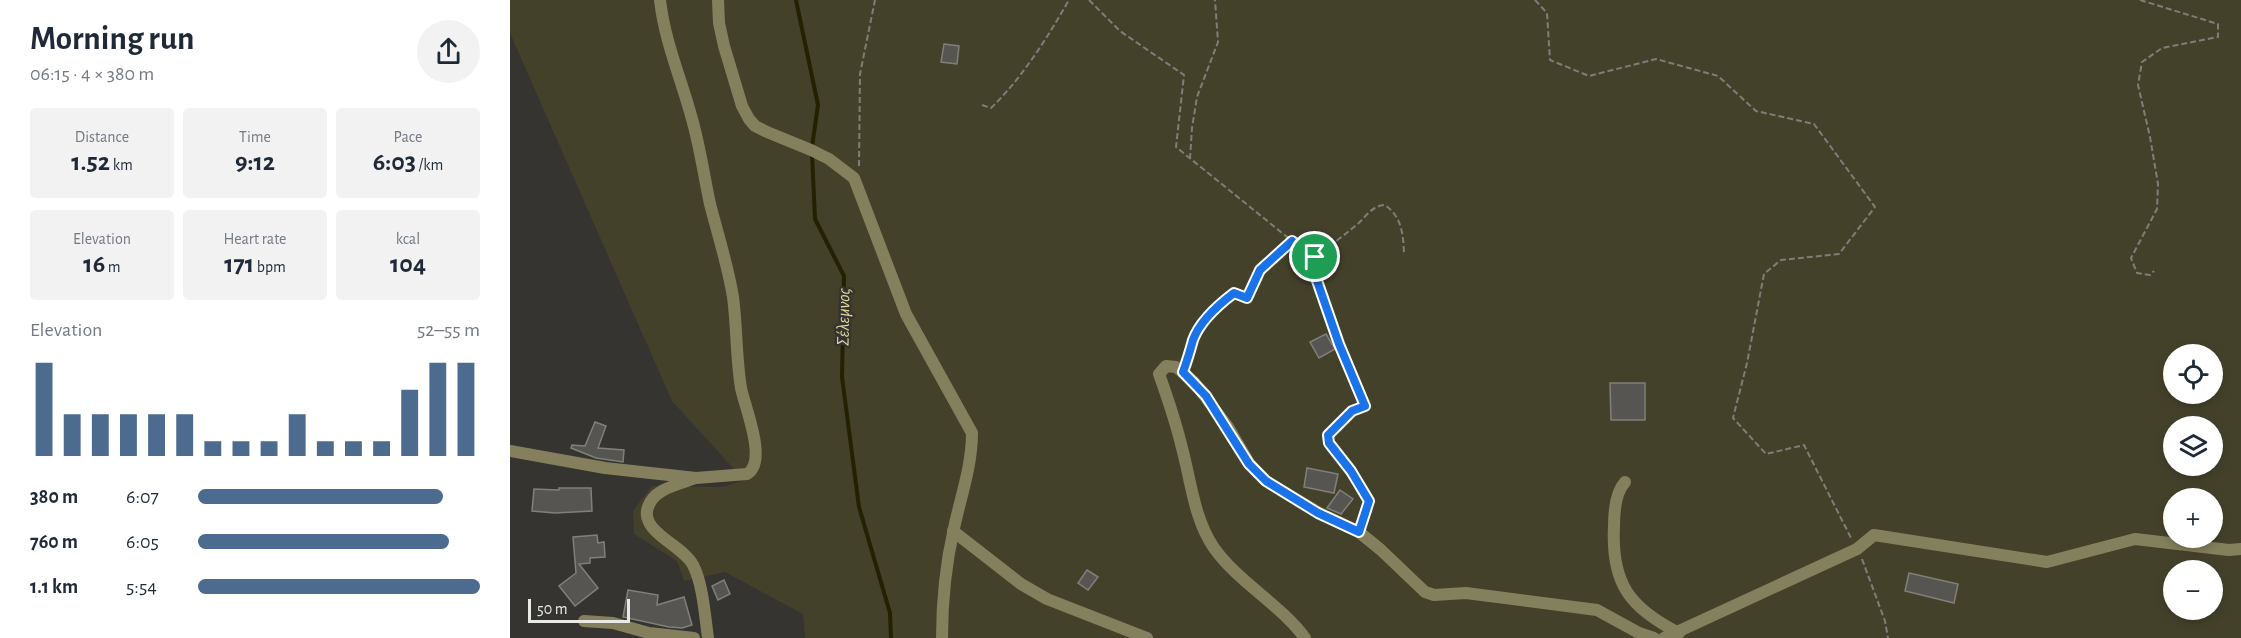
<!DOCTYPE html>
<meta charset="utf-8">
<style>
:root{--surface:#fff;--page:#f2f2f3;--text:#1f2937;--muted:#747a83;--accent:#4c6b8f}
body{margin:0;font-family:"Alegreya Sans",sans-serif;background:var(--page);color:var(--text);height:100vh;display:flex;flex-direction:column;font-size:22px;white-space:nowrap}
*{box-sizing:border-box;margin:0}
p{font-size:20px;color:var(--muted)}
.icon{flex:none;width:33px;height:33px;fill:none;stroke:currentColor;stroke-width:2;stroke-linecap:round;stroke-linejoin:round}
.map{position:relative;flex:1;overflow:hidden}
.side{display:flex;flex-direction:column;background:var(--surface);width:510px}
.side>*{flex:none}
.fabs{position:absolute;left:1653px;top:344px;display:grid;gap:12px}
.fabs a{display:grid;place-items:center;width:60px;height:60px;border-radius:50%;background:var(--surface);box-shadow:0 3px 9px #0003;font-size:30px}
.scale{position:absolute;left:18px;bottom:15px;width:102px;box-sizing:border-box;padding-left:6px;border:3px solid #e9e9e6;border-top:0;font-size:16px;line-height:21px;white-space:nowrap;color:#e9e9e6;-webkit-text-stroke:4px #353431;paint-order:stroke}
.pin{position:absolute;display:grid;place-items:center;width:51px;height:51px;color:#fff;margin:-26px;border:3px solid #fff;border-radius:50%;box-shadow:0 2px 6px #0007}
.round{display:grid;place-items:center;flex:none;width:63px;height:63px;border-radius:32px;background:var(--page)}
.head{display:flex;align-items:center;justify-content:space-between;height:102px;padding:0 30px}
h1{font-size:33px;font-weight:600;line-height:45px}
.stats{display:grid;grid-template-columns:repeat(3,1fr);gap:9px;height:102px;padding:6px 30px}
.stats div{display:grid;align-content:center;border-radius:6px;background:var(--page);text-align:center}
.stats b{font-size:26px;font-weight:600}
.stats small{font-size:16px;font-weight:400}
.stats p{font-size:16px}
.chart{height:168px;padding:12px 30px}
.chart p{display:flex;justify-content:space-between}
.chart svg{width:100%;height:108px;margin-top:6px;stroke:var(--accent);stroke-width:6}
ul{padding:0 30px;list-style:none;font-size:20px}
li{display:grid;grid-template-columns:96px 72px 1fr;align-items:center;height:45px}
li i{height:15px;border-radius:8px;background:var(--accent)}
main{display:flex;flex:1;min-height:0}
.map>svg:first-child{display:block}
.green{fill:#44412b;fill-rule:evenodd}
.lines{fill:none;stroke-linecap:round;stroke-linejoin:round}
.stream{stroke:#252001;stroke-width:4}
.building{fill:#565551;stroke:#80807b;stroke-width:1.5}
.path{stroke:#7e7d7a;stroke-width:2;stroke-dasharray:6 3;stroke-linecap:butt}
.street{stroke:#84805e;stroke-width:12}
.route-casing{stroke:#fff;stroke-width:12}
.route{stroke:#1a73e8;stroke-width:8}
.labels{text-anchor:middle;stroke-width:5;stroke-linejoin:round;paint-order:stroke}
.water-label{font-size:18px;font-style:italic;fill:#e1da9d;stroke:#353431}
</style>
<main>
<section class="side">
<div class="head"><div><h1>Morning run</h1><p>06:15 · 4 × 380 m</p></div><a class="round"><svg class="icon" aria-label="share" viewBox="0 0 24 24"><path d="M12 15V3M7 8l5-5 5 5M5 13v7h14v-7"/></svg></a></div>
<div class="stats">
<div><p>Distance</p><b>1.52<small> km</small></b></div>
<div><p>Time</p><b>9:12</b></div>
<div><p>Pace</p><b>6:03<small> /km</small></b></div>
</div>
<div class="stats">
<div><p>Elevation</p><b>16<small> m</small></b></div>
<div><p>Heart rate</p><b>171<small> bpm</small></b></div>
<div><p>kcal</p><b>104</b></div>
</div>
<div class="chart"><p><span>Elevation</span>52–55 m</p>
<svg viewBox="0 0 160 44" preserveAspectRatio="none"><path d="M5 44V6M15 44V27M25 44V27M35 44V27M45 44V27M55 44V27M65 44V38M75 44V38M85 44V38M95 44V27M105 44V38M115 44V38M125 44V38M135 44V17M145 44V6M155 44V6"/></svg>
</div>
<ul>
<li><b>380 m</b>6:07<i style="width:87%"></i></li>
<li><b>760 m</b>6:05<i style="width:89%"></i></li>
<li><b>1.1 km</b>5:54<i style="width:100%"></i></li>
</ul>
</section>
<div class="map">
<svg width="1731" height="638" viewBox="0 0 1731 638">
<rect width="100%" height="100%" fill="#353431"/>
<path class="green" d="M0,0H1731V638H295L293,614L215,572L174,581L167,561L124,534L123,511L142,486L213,487L234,480L162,401L0,33ZM1664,354H1702V393H1664ZM1664,426H1702V465H1664ZM1664,498H1702V537H1664ZM1664,570H1702V609H1664Z"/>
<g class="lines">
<g class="stream">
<polyline points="286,0 308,105 302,147"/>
<polyline points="302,154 305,219 334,276 332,377 349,507 380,613 381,638"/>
</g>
</g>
<g class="building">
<polygon points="434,44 449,46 447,64 431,62"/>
<polygon points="816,334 825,349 809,358 800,342"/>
<polygon points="1100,383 1135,383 1135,420 1101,420"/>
<polygon points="85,422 96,426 88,448 114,450 113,462 86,458 61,448 62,445 75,446"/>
<polygon points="797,468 828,474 824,493 794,487"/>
<polygon points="49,488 81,488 82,511 45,513 22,511 24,489 49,490"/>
<polygon points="830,490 843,499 831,514 817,508"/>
<polygon points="87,535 88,543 94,542 95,557 80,558 80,563 69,564 88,588 65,606 49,586 66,573 63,537"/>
<polygon points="577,570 588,577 578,590 568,583"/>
<polygon points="1399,573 1448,584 1444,603 1395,591"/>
<polygon points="214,580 220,594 208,600 202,586"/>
<polygon points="118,590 148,595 147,605 174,597 182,625 172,628 159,627 113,617"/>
</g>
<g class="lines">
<g class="path">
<polyline points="579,0 610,31 674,75 666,147 782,241"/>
<polyline points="1025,0 1037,13 1040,60 1079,76 1146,59 1208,76 1246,111 1304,124 1365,207 1329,254 1271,260 1254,274 1237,363 1223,418 1256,454 1294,445 1341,538"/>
<polyline points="1630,0 1708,24 1708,37 1652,48 1632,62 1628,85 1640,137 1648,184 1647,209 1621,258 1627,273 1640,275 1644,271"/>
<path d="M472,105L481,108C513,77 537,38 559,0"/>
<polyline points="680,159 682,128 687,97 708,42 705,0"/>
<polyline points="349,166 350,74 365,0"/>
<path d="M805,257C818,247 832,237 844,227C855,219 860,206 875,205C892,217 893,234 894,253"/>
<polyline points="678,361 684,339 705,308 724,293 737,298 750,269 782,241 793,251 805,257 804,271 829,344 855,406 842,411 818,435 819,443 841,471 859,501 852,521"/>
<polyline points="1352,559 1375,621 1378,638"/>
</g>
<g class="street">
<path d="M208,0L209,23L214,46L232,106L239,119L245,126L257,132L301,150L319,159L344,178L396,314L462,433C462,465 451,496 444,528C436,563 432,602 432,638"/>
<path d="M0,451L95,468L186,478L237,474C258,462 235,408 231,388C226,358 227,327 223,297C218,266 208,235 200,204C194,176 190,147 182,119C171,78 155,43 150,0"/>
<path d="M183,479C167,485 144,489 138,507C129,532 173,545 183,565C193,584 195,617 198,638"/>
<path d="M1115,482C1105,493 1104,512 1104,526C1101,584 1120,608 1169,633"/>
<polyline points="443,531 511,584 537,599 637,638"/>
<polyline points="74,621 103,623 139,633 184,638"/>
<path d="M795,638C770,604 729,583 704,548C684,519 681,481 672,448C666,423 658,399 649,374L656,366L666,367L684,382L718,427L739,463L756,481L809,513L849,532L871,550L915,592L924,595L956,593L1087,610L1129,633L1144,638"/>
<polyline points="1154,638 1347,549 1364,535 1537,562 1625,539 1719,550 1731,549"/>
</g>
</g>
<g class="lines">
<g class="route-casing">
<path id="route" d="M782,241L793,251L805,257L804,272L829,344L855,406L842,411L818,435L819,443L841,471L859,501L849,532L808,513L756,481L739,464L696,396L673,372C677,361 680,351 683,340C690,321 708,305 724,293L737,298L750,270Z"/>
</g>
<use href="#route" class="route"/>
</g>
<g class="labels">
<g class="water-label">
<text transform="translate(333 317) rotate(-89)" y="6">Σέλεμνος</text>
</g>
</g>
</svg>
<div class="fabs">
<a><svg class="icon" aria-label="locate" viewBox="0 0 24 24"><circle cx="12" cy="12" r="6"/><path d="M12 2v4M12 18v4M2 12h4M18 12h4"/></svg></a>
<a><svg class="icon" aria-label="layers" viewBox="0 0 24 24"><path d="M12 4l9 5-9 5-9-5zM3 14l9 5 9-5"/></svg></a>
<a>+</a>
<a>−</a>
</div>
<div class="scale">50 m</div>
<div class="pin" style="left:805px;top:257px;background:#1e9e55"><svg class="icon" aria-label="arrive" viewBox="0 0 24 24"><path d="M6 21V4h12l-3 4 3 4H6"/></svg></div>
</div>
</main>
